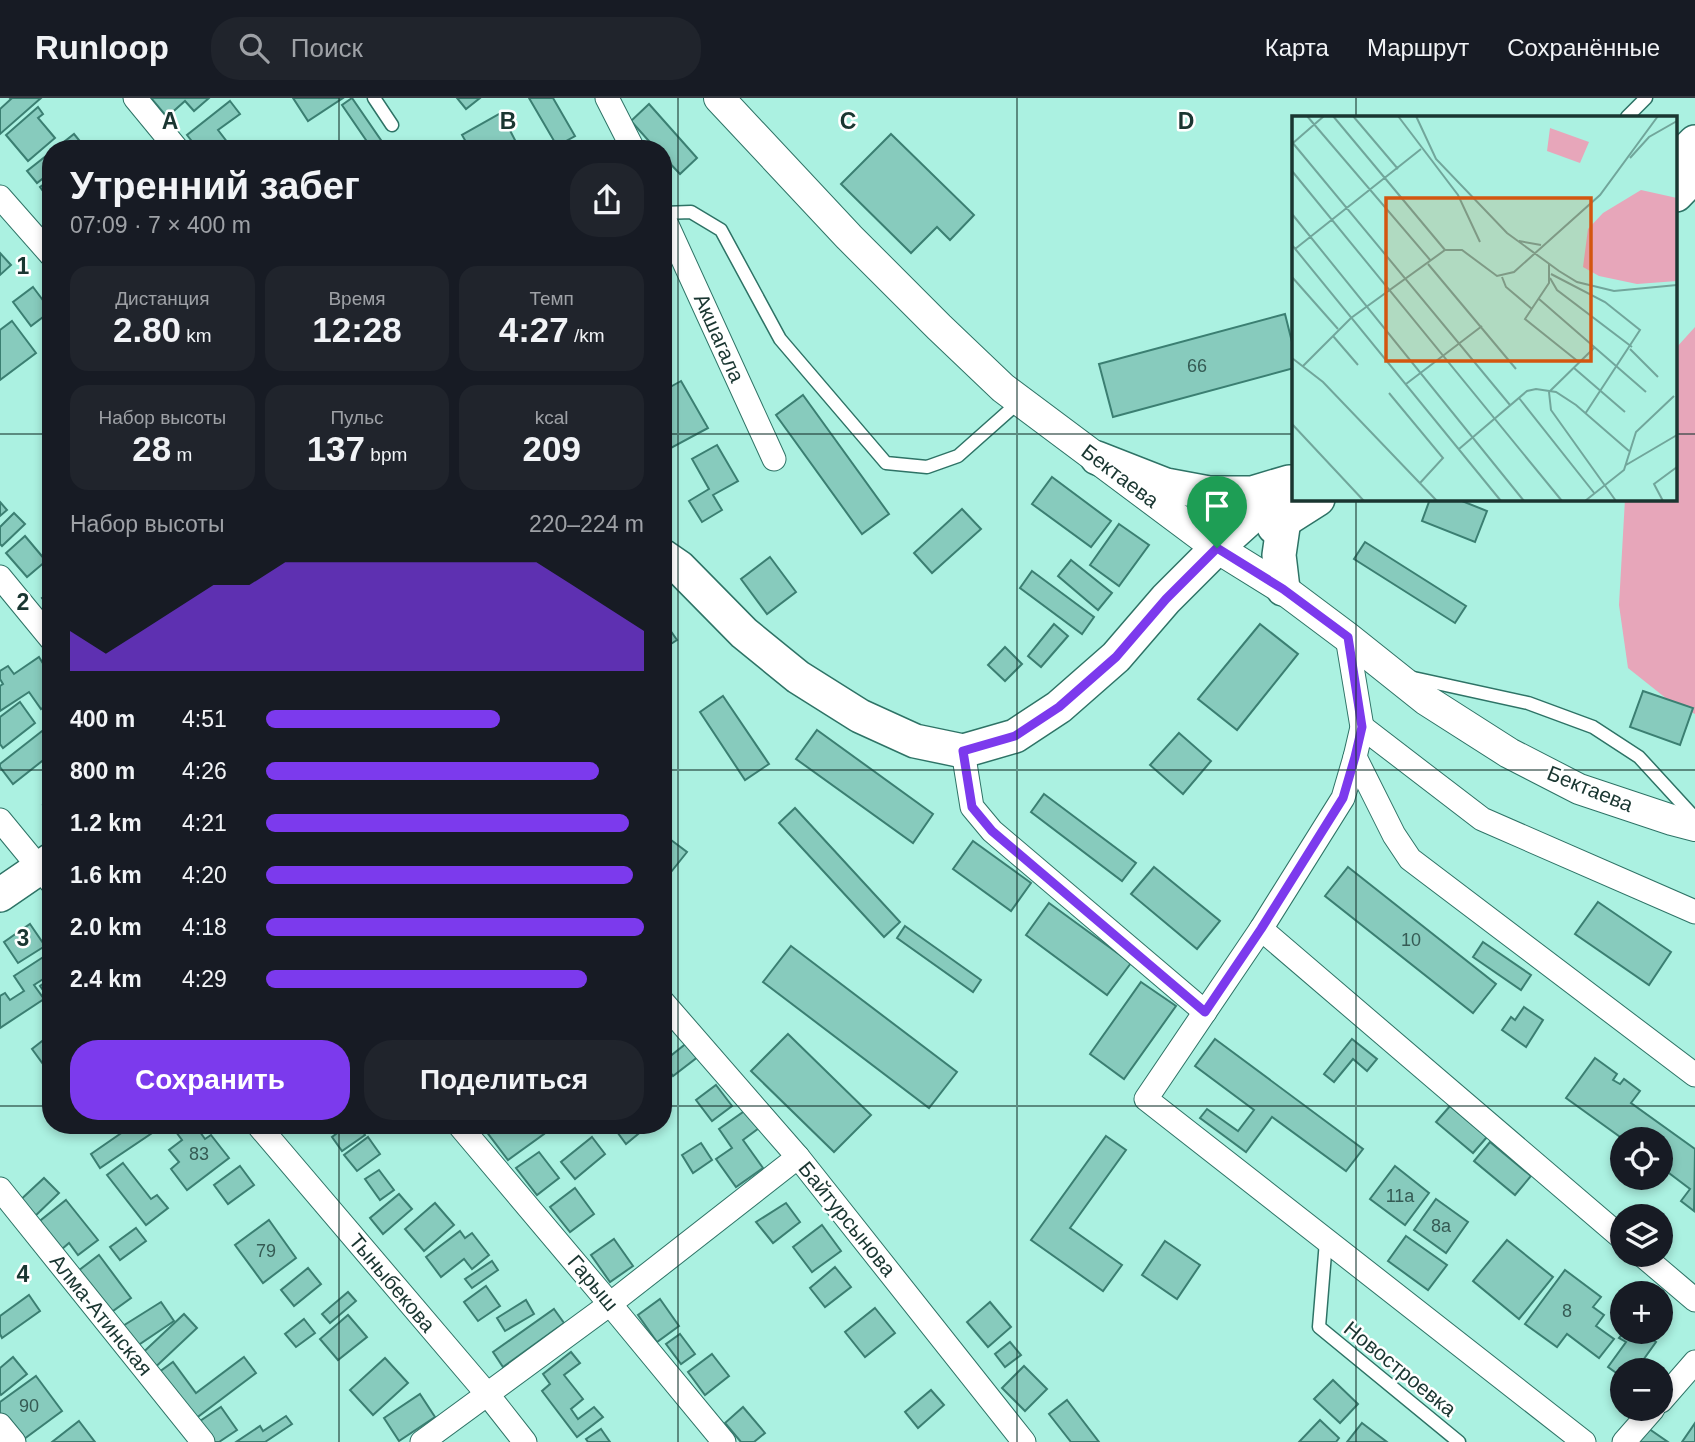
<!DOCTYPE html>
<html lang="ru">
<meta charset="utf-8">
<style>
:root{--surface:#171b24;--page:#20242c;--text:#f1f3f6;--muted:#9ea1a6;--line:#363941;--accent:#7c3aed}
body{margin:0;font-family:Helvetica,sans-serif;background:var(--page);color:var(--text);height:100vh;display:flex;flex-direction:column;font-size:26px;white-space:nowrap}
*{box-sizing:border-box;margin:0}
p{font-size:23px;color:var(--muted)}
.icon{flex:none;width:38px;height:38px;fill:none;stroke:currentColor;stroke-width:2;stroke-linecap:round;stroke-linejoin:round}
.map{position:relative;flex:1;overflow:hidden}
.side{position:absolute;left:42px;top:42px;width:630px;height:994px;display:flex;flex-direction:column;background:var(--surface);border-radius:28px;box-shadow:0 4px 10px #0003}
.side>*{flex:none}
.tools{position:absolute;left:1610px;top:1029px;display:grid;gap:14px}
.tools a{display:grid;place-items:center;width:63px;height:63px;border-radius:50%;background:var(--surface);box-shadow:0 4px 10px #0003;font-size:35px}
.pin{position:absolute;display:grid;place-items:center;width:60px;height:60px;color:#fff;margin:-72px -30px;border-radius:50% 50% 50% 0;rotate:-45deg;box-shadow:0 0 7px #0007}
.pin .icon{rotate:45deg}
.round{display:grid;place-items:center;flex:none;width:74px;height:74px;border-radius:28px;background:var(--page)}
.head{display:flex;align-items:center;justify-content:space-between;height:119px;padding:0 28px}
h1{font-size:38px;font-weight:700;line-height:52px}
.stats{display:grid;grid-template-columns:repeat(3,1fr);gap:10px;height:119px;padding:7px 28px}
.stats div{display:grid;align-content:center;border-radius:18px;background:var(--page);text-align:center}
.stats b{font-size:35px;font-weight:700}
.stats small{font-size:19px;font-weight:400}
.stats p{font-size:19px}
.chart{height:196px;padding:14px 28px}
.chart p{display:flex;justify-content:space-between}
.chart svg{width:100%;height:126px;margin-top:7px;fill:var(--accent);opacity:.7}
.action{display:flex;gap:14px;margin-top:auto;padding:14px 28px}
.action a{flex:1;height:80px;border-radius:28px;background:var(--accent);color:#fff;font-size:28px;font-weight:700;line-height:80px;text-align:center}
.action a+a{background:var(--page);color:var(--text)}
ul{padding:0 28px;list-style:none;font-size:23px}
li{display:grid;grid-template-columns:112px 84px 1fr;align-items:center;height:52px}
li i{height:18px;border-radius:9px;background:var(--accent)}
header{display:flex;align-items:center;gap:42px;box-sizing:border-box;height:98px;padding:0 35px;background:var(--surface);border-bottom:2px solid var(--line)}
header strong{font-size:33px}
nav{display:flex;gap:38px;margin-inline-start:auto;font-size:24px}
.search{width:490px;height:63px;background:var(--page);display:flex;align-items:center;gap:18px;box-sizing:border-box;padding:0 24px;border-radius:28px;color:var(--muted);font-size:26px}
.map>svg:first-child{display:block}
.green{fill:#e7a6ba}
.building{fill:#87cbbd;stroke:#3b7f72;stroke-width:2}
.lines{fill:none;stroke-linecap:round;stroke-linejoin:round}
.service-casing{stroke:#2e7366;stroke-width:15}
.minor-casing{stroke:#2e7366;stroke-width:25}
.tertiary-casing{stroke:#2e7366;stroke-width:32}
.secondary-casing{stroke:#2e7366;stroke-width:36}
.service{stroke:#fff;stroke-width:12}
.minor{stroke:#fff;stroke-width:23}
.tertiary{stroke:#fff;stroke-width:30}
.secondary{stroke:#fff;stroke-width:33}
.route-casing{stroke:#fff;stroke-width:14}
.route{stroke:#7c3aed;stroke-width:9}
.grid{fill:none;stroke:#1a3631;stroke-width:2;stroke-opacity:0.55}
.labels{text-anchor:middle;stroke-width:5;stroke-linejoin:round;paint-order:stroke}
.number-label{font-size:18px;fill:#355b54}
.street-label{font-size:21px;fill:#1a3631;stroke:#fff}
.inset-road{fill:none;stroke:#71a69b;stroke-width:2}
.view{fill:#d35610;fill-opacity:0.15;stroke:#d35610;stroke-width:3.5}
.inset-edge{fill:none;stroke:#1a3631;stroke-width:3.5}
.grid-label{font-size:23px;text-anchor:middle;font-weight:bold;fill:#1a3631;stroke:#fff;stroke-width:5;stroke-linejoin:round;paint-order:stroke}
</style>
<header>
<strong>Runloop</strong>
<div class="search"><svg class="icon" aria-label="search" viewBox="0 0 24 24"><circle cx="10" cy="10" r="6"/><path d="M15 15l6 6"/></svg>Поиск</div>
<nav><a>Карта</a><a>Маршрут</a><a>Сохранённые</a></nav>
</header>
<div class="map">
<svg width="1695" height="1344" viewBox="0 0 1695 1344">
<rect width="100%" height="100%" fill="#abf1e1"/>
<polygon class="green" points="1695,229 1695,616 1672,605 1628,570 1619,507 1625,401 1676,401 1676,250"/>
<g class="building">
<polygon points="10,0 41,0 0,36 0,11 11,1"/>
<polygon points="151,0 209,0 194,13 185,3 167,19"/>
<polygon points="293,0 343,0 308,23"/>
<polygon points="352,0 385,48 380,51 359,51 368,45 342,7"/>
<polygon points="457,0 480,0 466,11"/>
<polygon points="529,0 553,0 575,38 557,48"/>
<polygon points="230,3 240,16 218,32 231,49 229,51 198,51 187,37"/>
<polygon points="649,6 697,60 680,76 663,58 663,51 656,51 631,23"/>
<polygon points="38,9 43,16 38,20 55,40 28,63 6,37"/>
<polygon points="501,15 516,44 503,51 470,51 462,37"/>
<polygon points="74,36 83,47 79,51 55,51"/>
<polygon points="891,36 974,117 950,142 937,129 911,155 841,86"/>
<polygon points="51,54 51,74 37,85 27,73"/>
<polygon points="51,81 51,104 40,89"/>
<polygon points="0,155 11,167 0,177"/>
<polygon points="33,189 51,213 31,228 13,204"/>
<polygon points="1285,216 1294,252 1294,270 1113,319 1099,266"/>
<polygon points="12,223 36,255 0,282 0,232"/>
<polygon points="681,283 708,330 671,350 663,337 663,293"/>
<polygon points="803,297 889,416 862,436 776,317"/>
<polygon points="717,347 738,383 713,397 722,412 702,424 689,403 709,391 692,361"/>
<polygon points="1052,379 1111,423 1091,449 1032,406"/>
<polygon points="1430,401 1457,401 1487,413 1475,444 1422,423"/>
<polygon points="0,404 7,412 0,418"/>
<polygon points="962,411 981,431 932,475 914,455"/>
<polygon points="14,415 25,426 2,448 0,446 0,429"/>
<polygon points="1119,426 1149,447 1119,488 1090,467"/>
<polygon points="25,438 46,463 27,479 6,455"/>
<polygon points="1365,444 1466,508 1455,525 1354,461"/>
<polygon points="770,459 796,494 767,516 741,481"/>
<polygon points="1071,462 1112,495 1098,512 1058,478"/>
<polygon points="1032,473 1094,519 1082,536 1020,490"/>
<polygon points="51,494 51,512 42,500"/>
<polygon points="663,522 677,542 663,551"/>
<polygon points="1054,526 1068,538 1041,569 1028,558"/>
<polygon points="1260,526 1298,556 1237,632 1198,601"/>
<polygon points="1005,549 1022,566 1005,583 988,567"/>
<polygon points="39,559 47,572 51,569 51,604 41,611 29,594 0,613 0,588 3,586 0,581 0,573 8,568 14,576"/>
<polygon points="1643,593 1693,610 1680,647 1630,629"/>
<polygon points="723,598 769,666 745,682 700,614"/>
<polygon points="20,604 35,625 3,650 0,646 0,619"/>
<polygon points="51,626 51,656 13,686 0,669 0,666"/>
<polygon points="817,632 933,716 913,745 796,661"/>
<polygon points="1179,635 1211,663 1183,696 1150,667"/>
<polygon points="1044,696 1136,765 1122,783 1031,714"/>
<polygon points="51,702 51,718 43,707"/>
<polygon points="795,710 900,824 884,839 779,725"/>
<polygon points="663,736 687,754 663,784"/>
<polygon points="973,743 1031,785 1011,813 953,771"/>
<polygon points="1154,769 1220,823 1197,851 1131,796"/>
<polygon points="1348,769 1496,886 1473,915 1325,798"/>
<polygon points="1598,804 1671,854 1649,887 1575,836"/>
<polygon points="1049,805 1131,865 1107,897 1026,837"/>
<polygon points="30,826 45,848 18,865 4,844"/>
<polygon points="905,828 981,882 973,894 897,840"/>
<polygon points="1483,844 1531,877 1521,892 1473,859"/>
<polygon points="791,848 957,974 929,1010 763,884"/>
<polygon points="51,854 51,876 34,887 44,901 0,930 0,898 5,895 10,902 24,893 14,878"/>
<polygon points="51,880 51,903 40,888"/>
<polygon points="1141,884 1176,908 1124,981 1090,956"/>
<polygon points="1524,909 1543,922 1526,949 1502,932 1511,919 1515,922"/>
<polygon points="51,936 51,960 43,966 32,951"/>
<polygon points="788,936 871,1017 834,1054 751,973"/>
<polygon points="1215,941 1363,1051 1346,1073 1272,1019 1246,1054 1200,1020 1207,1011 1238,1033 1254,1012 1195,968"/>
<polygon points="1352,941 1377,961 1367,973 1353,961 1334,984 1324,976"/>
<polygon points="688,944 699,958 673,978 663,964"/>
<polygon points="1595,960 1617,976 1613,982 1620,986 1624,981 1640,993 1631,1005 1695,1051 1694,1113 1681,1103 1690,1091 1661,1069 1661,1041 1623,1041 1566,1000"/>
<polygon points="716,987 732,1008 712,1023 696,1002"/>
<polygon points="1450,1008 1487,1039 1473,1055 1436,1024"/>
<polygon points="746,1012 759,1030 743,1042 763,1070 736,1089 716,1061 732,1050 719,1031"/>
<polygon points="133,1027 164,1027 100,1070 91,1056"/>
<polygon points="177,1027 195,1027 205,1041 211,1037 229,1060 187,1092 171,1071 179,1064 169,1052 182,1042 173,1030"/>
<polygon points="348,1027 358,1027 365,1037 342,1053 332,1039"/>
<polygon points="485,1027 537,1027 544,1036 508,1062 483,1029"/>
<polygon points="612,1027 649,1027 626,1046"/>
<polygon points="1106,1038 1126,1052 1070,1130 1122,1167 1103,1193 1031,1142"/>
<polygon points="368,1039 380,1056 357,1073 344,1057"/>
<polygon points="592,1039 605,1056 575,1081 561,1064"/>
<polygon points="1490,1044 1531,1078 1515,1097 1474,1063"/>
<polygon points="701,1045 712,1062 693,1075 682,1057"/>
<polygon points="539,1054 559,1080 537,1097 516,1070"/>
<polygon points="123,1065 151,1101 157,1097 168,1110 146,1127 107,1077"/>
<polygon points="240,1068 254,1087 228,1106 214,1087"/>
<polygon points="1395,1068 1429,1095 1405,1127 1370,1101"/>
<polygon points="379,1072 394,1092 380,1102 365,1081"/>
<polygon points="44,1080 59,1095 31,1122 16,1106"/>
<polygon points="575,1090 594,1116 570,1134 550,1109"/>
<polygon points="399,1096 412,1111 383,1136 370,1120"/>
<polygon points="1436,1101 1468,1124 1446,1155 1414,1132"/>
<polygon points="66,1102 98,1142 78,1157 69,1145 54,1158 31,1130"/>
<polygon points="435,1105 454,1127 424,1153 405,1131"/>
<polygon points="786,1105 800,1124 773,1145 756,1124"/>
<polygon points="269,1122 296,1160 263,1185 235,1147"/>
<polygon points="822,1127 841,1153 812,1174 793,1149"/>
<polygon points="136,1130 146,1143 120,1162 110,1149"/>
<polygon points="460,1133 465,1140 472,1135 489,1157 472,1171 464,1161 441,1179 426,1159"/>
<polygon points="1406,1138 1447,1167 1428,1192 1388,1163"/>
<polygon points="614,1141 633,1168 610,1184 591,1157"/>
<polygon points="1507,1142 1553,1179 1519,1221 1473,1183"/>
<polygon points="1165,1143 1200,1167 1177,1201 1142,1177"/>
<polygon points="99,1157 131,1200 106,1218 74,1176"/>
<polygon points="492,1163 498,1172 472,1190 465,1181"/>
<polygon points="835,1169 851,1189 825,1209 810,1190"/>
<polygon points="308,1170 321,1186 294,1208 281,1192"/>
<polygon points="1565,1172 1601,1199 1593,1209 1604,1217 1596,1228 1614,1241 1599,1260 1567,1236 1557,1249 1525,1226"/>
<polygon points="486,1188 500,1208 478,1223 464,1204"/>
<polygon points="348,1194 356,1203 330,1225 322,1216"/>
<polygon points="29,1197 40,1213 2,1240 0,1236 0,1218"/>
<polygon points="660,1201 679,1228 657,1244 638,1217"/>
<polygon points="526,1202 534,1216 505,1233 497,1220"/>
<polygon points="161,1204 174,1223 131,1252 118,1231"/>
<polygon points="990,1204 1011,1229 988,1249 967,1224"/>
<polygon points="875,1210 895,1235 865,1259 845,1234"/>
<polygon points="554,1211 564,1225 503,1269 493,1254"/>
<polygon points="184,1216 197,1230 148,1276 135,1262"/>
<polygon points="348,1217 367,1239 338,1262 320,1241"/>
<polygon points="304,1221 315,1235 296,1249 285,1236"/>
<polygon points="1624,1234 1642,1234 1656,1244 1636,1272 1622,1272 1622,1279 1608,1269 1626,1244 1619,1240"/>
<polygon points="680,1236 695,1256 681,1266 666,1246"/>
<polygon points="1010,1244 1021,1257 1005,1269 995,1256"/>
<polygon points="571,1254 580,1265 564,1277 583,1301 571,1311 578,1321 594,1309 603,1319 577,1339 542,1293 550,1286 543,1276"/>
<polygon points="712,1256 729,1278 705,1297 688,1274"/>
<polygon points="13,1259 27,1276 1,1297 0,1295 0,1270"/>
<polygon points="244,1259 256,1275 191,1324 155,1277 173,1264 196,1295"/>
<polygon points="385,1260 408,1285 373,1317 350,1292"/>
<polygon points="1024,1268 1047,1291 1025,1313 1002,1290"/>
<polygon points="36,1278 62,1313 20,1344 0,1317 0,1304"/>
<polygon points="1333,1282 1358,1306 1340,1325 1314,1301"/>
<polygon points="931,1292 944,1307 918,1330 905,1314"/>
<polygon points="420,1296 435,1319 399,1343 384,1320"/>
<polygon points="1067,1302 1099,1344 1071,1344 1049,1316"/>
<polygon points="221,1309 237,1332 219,1344 201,1344 191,1329"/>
<polygon points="743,1309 765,1335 754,1344 741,1344 725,1325"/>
<polygon points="286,1318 292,1326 265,1344 236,1344 260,1328 263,1333"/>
<polygon points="1320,1322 1339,1340 1336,1344 1299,1344"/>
<polygon points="79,1323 95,1344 52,1344"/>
<polygon points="1362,1325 1387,1344 1347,1344"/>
<polygon points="1695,1325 1695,1344 1682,1344"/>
<polygon points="1642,1326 1668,1344 1633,1344"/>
<polygon points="601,1331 610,1344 588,1344 586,1341"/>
</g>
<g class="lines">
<g class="service-casing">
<g id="service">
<polyline points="374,0 392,27"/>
<polyline points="1627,19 1646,0"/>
<polyline points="663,115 691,114 721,132 780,241 886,365 927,369 958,358 1020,303"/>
<polyline points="1409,579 1528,605 1593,629 1639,659 1695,720"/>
<polyline points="1326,1143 1319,1229 1459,1344"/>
</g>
</g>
<g class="minor-casing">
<g id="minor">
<polyline points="135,0 177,51"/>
<polyline points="607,0 633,51"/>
<polyline points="0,99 51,157"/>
<polyline points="663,118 774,361"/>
<polyline points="0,479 51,541"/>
<polyline points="1347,539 1362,629 1355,659 1343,700 1261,831 1146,1001 1584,1344"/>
<polyline points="1362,629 1482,721 1695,814"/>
<polyline points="963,653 972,709 992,733 1205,914"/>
<polyline points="1355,659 1394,737 1410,761 1695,977"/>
<polyline points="0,722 51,784"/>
<polyline points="1261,831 1622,1140"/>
<polyline points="663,904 798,1059 1024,1344"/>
<polyline points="258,1027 488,1297 525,1344"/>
<polyline points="459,1027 610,1206 724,1344"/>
<polyline points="0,1091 203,1344"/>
<polyline points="1642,1157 1695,1202"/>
<polyline points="1661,1303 1695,1264"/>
<polyline points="0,1327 14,1344"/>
<polyline points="422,1344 610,1206 798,1059"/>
<polyline points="1624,1344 1653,1311"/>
</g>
</g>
<g class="tertiary-casing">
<polyline id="tertiary" points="719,0 849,139 939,229 1003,290 1217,450 1283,491 1347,539 1426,602 1509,655 1579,691 1672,722 1695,728"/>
</g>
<g class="secondary-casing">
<g id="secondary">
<polyline points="1676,63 1695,44"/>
<polyline points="1676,97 1695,77"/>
<polyline points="1097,360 1166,387 1209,395 1252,395 1289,384"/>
<polyline points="1274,429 1318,401"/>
<polyline points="663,458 679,469 744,535 798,579 860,618 915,643 963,653 1015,638 1059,609 1116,559 1166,501 1217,450 1248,422 1294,390"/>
<polyline points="1283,491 1279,457 1284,422"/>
<polyline points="0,797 51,762"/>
</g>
</g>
<use href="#service" class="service"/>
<use href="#minor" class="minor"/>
<use href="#tertiary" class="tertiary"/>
<use href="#secondary" class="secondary"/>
</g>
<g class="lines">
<g class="route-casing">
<polygon id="route" points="1217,450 1283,491 1348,539 1362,629 1355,659 1343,700 1261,831 1205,914 992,733 972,709 963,653 1015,638 1059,609 1116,559 1166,501"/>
</g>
<use href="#route" class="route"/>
</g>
<path class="grid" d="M339,0V51M678,0V1344M1017,0V1344M1356,0V19M0,336H51M663,336H1294M1676,336H1695M1356,401V1344M0,672H51M663,672H1695M0,1008H51M663,1008H1695M339,1027V1344"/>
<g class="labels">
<g class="number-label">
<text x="1197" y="274">66</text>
<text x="1411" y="848">10</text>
<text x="199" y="1062">83</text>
<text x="1400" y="1104">11а</text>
<text x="1441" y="1134">8а</text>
<text x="266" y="1159">79</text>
<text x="1567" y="1219">8</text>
<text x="29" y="1314">90</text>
</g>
<g class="street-label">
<text transform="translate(719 240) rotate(66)" y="7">Акшагала</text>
<text transform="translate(1120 378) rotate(37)" y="7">Бектаева</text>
<text transform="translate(1590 691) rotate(22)" y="7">Бектаева</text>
<text transform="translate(847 1121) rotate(51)" y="7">Байтурсынова</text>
<text transform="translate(392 1185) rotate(50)" y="7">Тыныбекова</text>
<text transform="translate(593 1185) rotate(50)" y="7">Гарыш</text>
<text transform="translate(101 1217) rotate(51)" y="7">Алма-Атинская</text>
<text transform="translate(1400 1271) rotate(39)" y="7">Новостроевка</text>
</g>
</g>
<g transform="translate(1292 18)">
<rect width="385" height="385" fill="#abf1e1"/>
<path d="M258,12L297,26L288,47L255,35ZM349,74L385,82V165L345,168L307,160L291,151L296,113L311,97Z" fill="#e7a6ba"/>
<path class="inset-road" d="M15,0L139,145M41,0L153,134M61,0L106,53M106,0L166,79L188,126M124,0L144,43L215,117L267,155L285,166L322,175L385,169M0,26L218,289M1,27L32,0M338,42L357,21L385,5M0,55L270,385M0,98L232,385M227,125L249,129M0,129L209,385M3,133L129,33M257,147V167L233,203L288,247M136,148L224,253M259,158L313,186L348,214L293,298M0,161L46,213M210,161L214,171L240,193M258,162L265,174L340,231M247,183L354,276M41,220L66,249M338,233L366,261M0,242L31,266L145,385M11,250L59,202L153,134H170L205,160L222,156L308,79L366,0M282,252L333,296M114,268L190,210M257,276L259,294L324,385M257,276L303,231M97,277L151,342L128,367M227,282L303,378M0,308L72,385M167,333L235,275L244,273L264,276L284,289L337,335M334,349L385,319M293,385L332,354L344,316L382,280M371,385L362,368L385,351"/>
<path class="view" d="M94,82H299V245H94Z"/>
<rect width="385" height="385" class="inset-edge"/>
</g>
<g class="grid-label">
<text x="170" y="31">A</text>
<text x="508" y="31">B</text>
<text x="848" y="31">C</text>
<text x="1186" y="31">D</text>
<text x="23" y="176">1</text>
<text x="23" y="512">2</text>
<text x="23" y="848">3</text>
<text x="23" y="1184">4</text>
</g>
</svg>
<div class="tools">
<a><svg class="icon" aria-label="locate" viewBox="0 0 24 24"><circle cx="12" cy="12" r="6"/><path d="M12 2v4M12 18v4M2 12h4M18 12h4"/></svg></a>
<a><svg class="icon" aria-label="layers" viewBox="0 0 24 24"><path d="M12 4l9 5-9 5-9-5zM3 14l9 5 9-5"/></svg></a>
<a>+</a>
<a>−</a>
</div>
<div class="pin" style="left:1217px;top:450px;background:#1e9e55"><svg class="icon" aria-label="arrive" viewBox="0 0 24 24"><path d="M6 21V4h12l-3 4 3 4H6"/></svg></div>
<section class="side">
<div class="head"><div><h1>Утренний забег</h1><p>07:09 · 7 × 400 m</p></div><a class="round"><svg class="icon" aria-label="share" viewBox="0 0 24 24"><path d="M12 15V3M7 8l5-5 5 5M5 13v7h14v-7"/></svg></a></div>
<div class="stats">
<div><p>Дистанция</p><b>2.80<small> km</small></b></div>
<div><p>Время</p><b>12:28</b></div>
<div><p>Темп</p><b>4:27<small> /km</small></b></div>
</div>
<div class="stats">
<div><p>Набор высоты</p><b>28<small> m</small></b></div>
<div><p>Пульс</p><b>137<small> bpm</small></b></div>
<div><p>kcal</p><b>209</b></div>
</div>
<div class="chart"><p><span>Набор высоты</span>220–224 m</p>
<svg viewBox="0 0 160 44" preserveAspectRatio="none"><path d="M0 44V30L10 38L20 30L30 22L40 14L50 14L60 6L70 6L80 6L90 6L100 6L110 6L120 6L130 6L140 14L150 22L160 30V44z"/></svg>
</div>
<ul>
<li><b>400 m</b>4:51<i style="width:62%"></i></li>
<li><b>800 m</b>4:26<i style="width:88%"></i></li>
<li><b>1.2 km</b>4:21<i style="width:96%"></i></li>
<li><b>1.6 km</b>4:20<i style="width:97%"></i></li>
<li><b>2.0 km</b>4:18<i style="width:100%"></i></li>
<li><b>2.4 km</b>4:29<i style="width:85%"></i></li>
</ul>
<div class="action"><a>Сохранить</a><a>Поделиться</a></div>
</section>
</div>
